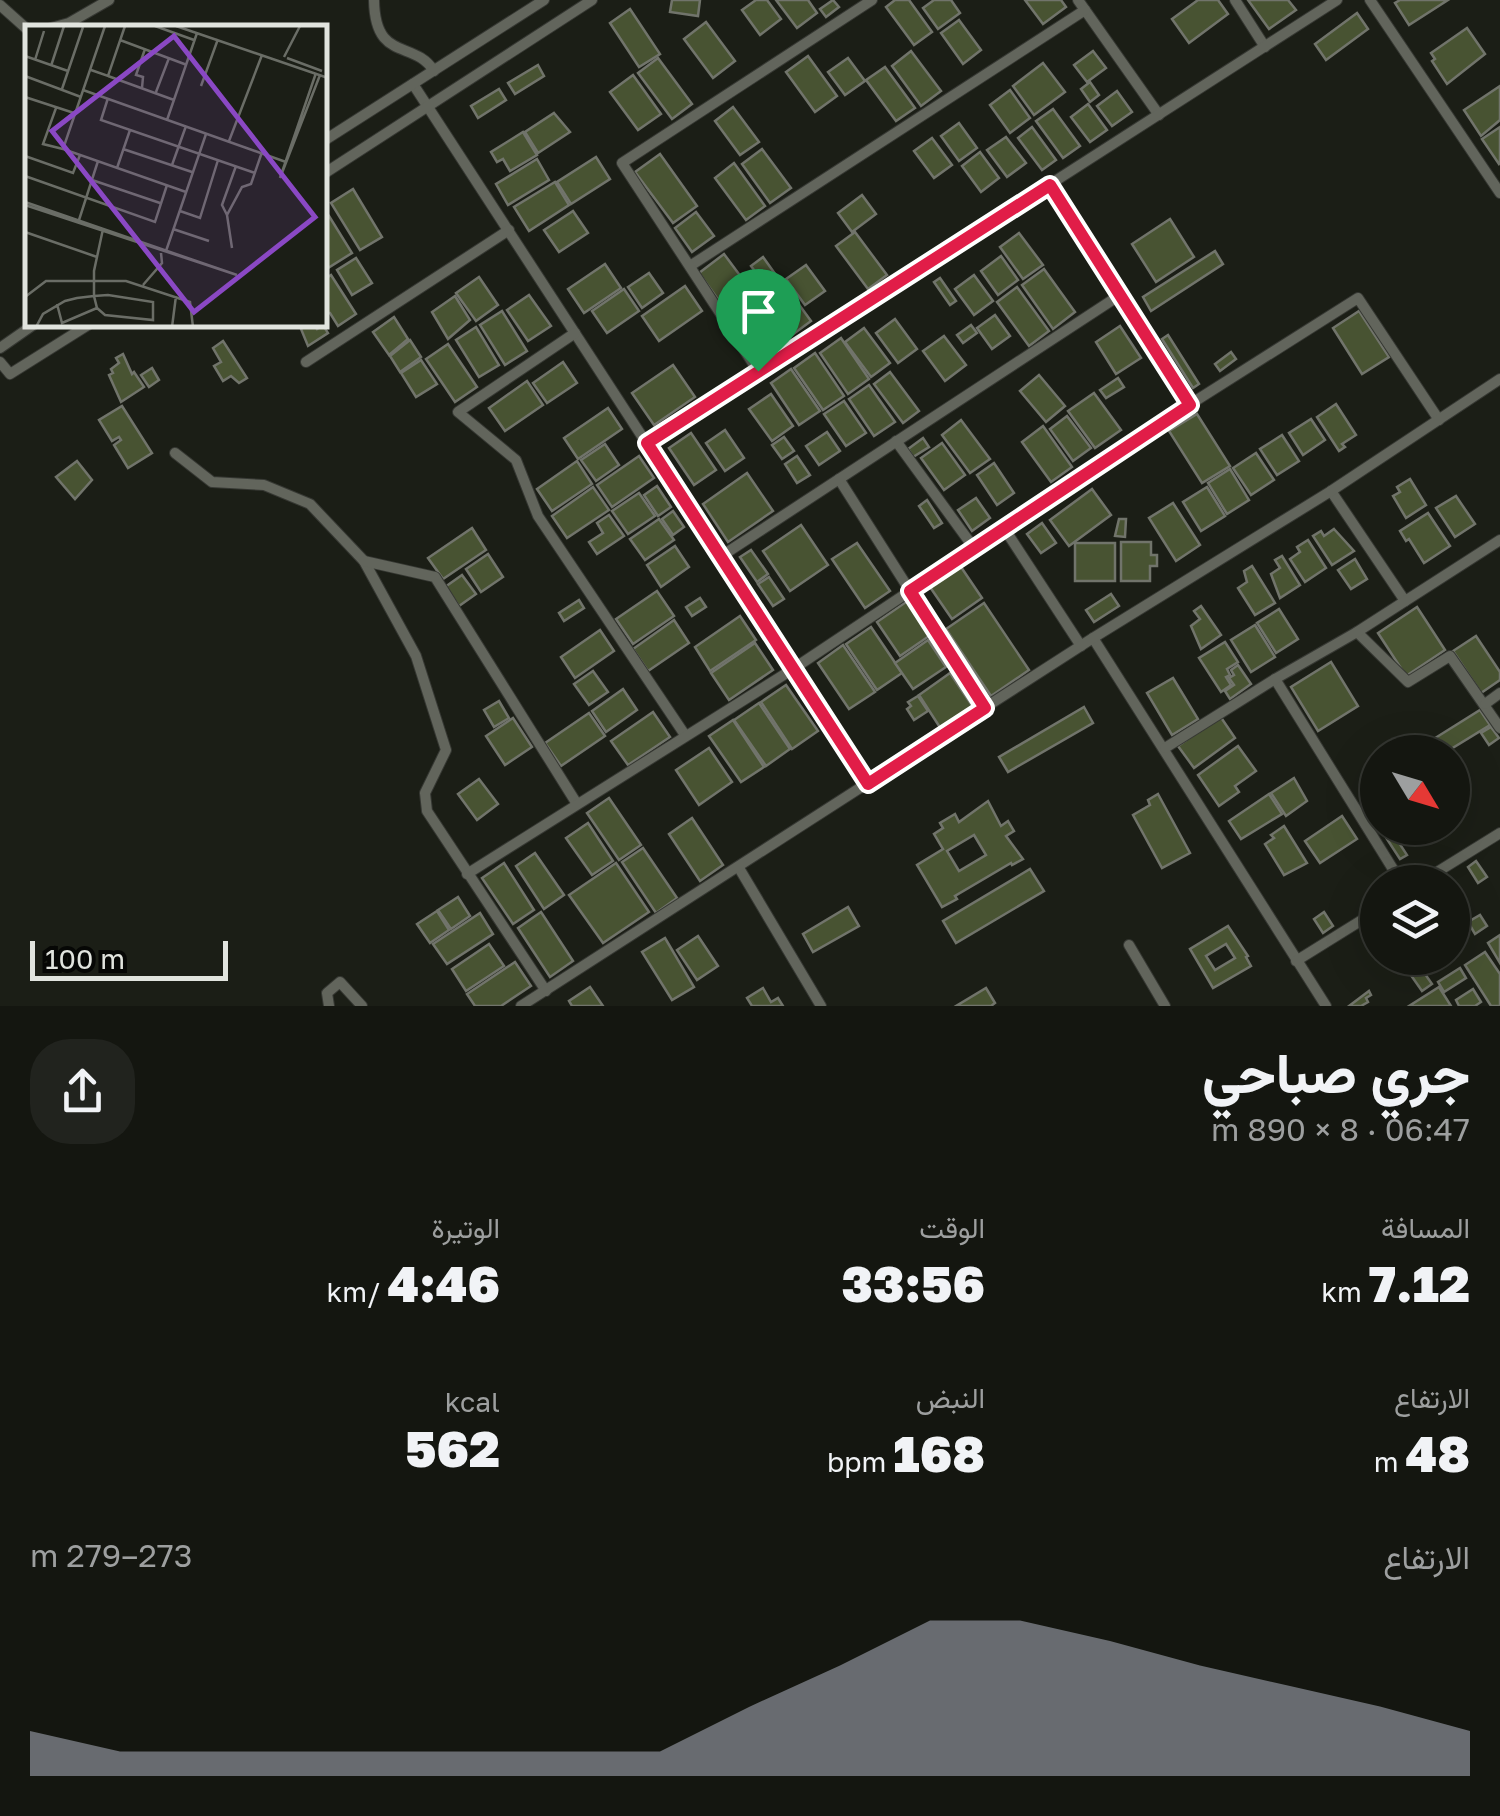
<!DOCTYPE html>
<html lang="ar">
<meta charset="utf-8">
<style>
:root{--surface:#141610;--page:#21231e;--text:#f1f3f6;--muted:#9d9f9f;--line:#333530;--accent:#8c9099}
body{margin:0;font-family:"Golos Text",Vazirmatn,sans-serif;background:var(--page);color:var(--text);direction:rtl;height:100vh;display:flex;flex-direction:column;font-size:38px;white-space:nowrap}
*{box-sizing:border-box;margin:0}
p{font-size:32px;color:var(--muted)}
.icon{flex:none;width:55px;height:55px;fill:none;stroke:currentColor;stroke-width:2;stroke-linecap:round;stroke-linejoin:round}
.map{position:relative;height:1006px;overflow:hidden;direction:ltr}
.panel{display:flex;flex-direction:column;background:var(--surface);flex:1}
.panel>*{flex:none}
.needle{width:65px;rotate:128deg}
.tools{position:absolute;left:1360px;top:735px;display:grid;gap:20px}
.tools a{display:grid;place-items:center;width:110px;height:110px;border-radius:50%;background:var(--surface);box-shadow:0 10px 40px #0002,0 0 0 2px var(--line);font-size:50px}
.scale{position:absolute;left:30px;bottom:25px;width:198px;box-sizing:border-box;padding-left:10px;border:5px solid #e1e4de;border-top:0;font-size:28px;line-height:35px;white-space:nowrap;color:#e1e4de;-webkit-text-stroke:8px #060705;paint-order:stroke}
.pin{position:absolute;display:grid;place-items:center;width:85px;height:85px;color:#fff;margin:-102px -42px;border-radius:50% 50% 50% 0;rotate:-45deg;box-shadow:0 0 10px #0007}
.pin .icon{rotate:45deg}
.round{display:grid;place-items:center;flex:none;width:105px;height:105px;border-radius:40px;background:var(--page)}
.head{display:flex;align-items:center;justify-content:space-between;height:170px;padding:0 30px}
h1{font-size:55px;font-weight:800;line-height:75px}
.metrics{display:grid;grid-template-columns:repeat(3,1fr);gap:15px;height:170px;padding:10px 30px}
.metrics div{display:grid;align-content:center}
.metrics b{font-size:50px;font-weight:800}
.metrics small{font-size:28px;font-weight:400}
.metrics p{font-size:28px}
.chart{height:280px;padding:20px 30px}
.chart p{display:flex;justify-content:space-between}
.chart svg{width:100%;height:180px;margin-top:10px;fill:var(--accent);opacity:.7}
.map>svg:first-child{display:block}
.building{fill:#485332;stroke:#71746b;stroke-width:2.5;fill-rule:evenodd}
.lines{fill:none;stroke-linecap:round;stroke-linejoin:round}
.street-casing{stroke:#363833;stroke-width:12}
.street{stroke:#62655c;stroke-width:10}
.route-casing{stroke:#fff;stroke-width:20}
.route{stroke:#e11d48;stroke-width:12}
.inset-road{fill:none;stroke:#6a6d66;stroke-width:2.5}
.view{fill:#8a48c4;fill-opacity:0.15;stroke:#8a48c4;stroke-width:5}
.inset-edge{fill:none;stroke:#e1e4de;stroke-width:5}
</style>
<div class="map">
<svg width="1500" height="1006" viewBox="0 0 1500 1006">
<rect width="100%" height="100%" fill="#1b1e16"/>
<g class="building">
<polygon points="672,0 700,0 698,16 670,12"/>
<polygon points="756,0 767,0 781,19 760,35 742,10"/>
<polygon points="776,0 808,0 817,13 797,28"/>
<polygon points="833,0 839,7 826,17 820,9"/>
<polygon points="895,0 909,0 932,32 914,45 886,7"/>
<polygon points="934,0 951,0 960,13 938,29 923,8"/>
<polygon points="1025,0 1061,0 1066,7 1043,24"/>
<polygon points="1198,0 1218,0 1228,14 1189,43 1172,19"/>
<polygon points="1248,0 1288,0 1296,10 1269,29"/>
<polygon points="1400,0 1448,0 1409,25 1395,3"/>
<polygon points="630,9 660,54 639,67 610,23"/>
<polygon points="1357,13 1368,29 1326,60 1315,44"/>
<polygon points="959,20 981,50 963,64 941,33"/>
<polygon points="706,22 735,61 713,78 684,39"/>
<polygon points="1467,28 1485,54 1447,84 1432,61 1435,59 1431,53"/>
<polygon points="911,51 941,91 921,106 892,66"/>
<polygon points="1093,51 1106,68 1087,82 1074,65"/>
<polygon points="808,56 837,96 815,112 786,72"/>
<polygon points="658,58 692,104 672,119 638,73"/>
<polygon points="848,58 865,81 845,95 828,72"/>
<polygon points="1043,63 1065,92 1034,115 1013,86"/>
<polygon points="538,65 544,76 515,94 508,83"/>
<polygon points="885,67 915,108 896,121 866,80"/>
<polygon points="633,75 661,114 638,130 610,92"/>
<polygon points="1090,82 1099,95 1090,102 1081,89"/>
<polygon points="1500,86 1500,120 1481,136 1464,110"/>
<polygon points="499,89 506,100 478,118 471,106"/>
<polygon points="1010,90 1030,118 1010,133 990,105"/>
<polygon points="1117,91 1132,112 1112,126 1097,106"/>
<polygon points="1088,104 1107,130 1090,142 1071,117"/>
<polygon points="733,107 759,142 740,155 715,121"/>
<polygon points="1053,109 1080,146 1063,158 1036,121"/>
<polygon points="554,113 570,132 538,153 525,132"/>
<polygon points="959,123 977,148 959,161 941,136"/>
<polygon points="1032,127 1056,160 1042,170 1018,138"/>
<polygon points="1500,127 1500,163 1499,164 1482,139"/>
<polygon points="523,132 537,155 510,171 503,159 497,162 491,152"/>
<polygon points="1006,137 1026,163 1007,177 987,150"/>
<polygon points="932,138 952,165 934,178 914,151"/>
<polygon points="762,149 791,188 770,203 742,164"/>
<polygon points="980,152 999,178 981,192 962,166"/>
<polygon points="660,154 697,206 673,223 635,172"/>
<polygon points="596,157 610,179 571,204 557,182"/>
<polygon points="537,159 549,180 508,205 496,184"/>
<polygon points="734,163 765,206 746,220 715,178"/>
<polygon points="555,182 569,205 529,231 514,207"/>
<polygon points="353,189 382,237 360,250 331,203"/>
<polygon points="862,195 876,214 852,232 838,213"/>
<polygon points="573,211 588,233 559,252 544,230"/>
<polygon points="696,212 714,236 692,252 675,228"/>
<polygon points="329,216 352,253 328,268 325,218"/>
<polygon points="1170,219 1194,257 1156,282 1132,244"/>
<polygon points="855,232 887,275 868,289 836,246"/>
<polygon points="1019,233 1043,265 1023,279 1000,247"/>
<polygon points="1215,251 1223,264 1151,311 1143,297"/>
<polygon points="724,254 756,297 730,316 699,273"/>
<polygon points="1001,256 1018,280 998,295 981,271"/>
<polygon points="763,257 778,278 766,286 751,266"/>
<polygon points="356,258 372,283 352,295 337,270"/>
<polygon points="605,264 621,288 584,313 568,289"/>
<polygon points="806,265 825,291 805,305 786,279"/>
<polygon points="1044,269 1075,312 1053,329 1022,285"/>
<polygon points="649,273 663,293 642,308 628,287"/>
<polygon points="331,275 356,314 338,326 330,313 325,313 325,279"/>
<polygon points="974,275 993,301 974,315 955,289"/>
<polygon points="479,277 498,305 476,321 456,293"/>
<polygon points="940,278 956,301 950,305 934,282"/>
<polygon points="780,281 789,293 769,308 760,296"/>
<polygon points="685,286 702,311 659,341 642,316"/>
<polygon points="1017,287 1049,331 1029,346 997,302"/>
<polygon points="624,289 639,311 607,333 592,311"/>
<polygon points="529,295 551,326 528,341 507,310"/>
<polygon points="792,295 811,321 788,338 769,312"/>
<polygon points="455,296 470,320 448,339 432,312"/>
<polygon points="757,302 778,334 756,349 735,318"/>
<polygon points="502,311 527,351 505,365 480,325"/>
<polygon points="1359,311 1389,357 1362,374 1333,328"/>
<polygon points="995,315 1010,336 992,349 977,328"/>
<polygon points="394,317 408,339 389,355 373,332"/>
<polygon points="895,319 917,349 898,363 876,333"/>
<polygon points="306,325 314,325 317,329 323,325 328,333 308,346 301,329"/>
<polygon points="971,325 977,333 963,343 957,335"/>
<polygon points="1120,326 1141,358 1116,374 1096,342"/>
<polygon points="476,327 499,365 479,377 456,340"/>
<polygon points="864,328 890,363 871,377 845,342"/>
<polygon points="1168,335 1199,384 1193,388 1162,339"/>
<polygon points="944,336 966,365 945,381 923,351"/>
<polygon points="841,338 869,379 848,394 820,353"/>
<polygon points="410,340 421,357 400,372 390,356"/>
<polygon points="223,341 247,378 239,383 231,376 223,381 214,366 221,362 213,348"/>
<polygon points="448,344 477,387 455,402 426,359"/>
<polygon points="1231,352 1236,359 1220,371 1215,364"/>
<polygon points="815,353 844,396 823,410 794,368"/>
<polygon points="123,354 132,374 134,372 144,387 121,402 109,375 113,373 111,369 119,363 116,358"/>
<polygon points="421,360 437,384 416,397 401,373"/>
<polygon points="563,362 577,383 547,403 533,383"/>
<polygon points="673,365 695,397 654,425 632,393"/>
<polygon points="152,368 159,380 149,387 141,375"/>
<polygon points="791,369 820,411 799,425 771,383"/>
<polygon points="890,372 919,411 903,423 874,384"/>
<polygon points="1039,375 1065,406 1046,422 1020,391"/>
<polygon points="1118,378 1124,387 1106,398 1100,390"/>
<polygon points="527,381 543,405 505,431 489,408"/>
<polygon points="869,385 895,422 874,436 849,399"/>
<polygon points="1094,393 1121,430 1095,448 1068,411"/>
<polygon points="771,394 793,426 772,441 749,409"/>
<polygon points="844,401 866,433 846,446 824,414"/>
<polygon points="1336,404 1356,435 1342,444 1345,447 1339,451 1317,417"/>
<polygon points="122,406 152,453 128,468 114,445 121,440 119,437 112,441 99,420"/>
<polygon points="608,408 622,429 578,459 564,438"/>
<polygon points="1197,414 1230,466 1202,483 1169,431"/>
<polygon points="1067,416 1091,448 1073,461 1050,429"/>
<polygon points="1311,419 1325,440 1303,455 1289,433"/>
<polygon points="961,420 990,459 970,473 942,435"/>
<polygon points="1043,426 1072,467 1051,482 1022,442"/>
<polygon points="725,430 744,458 725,471 706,443"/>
<polygon points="827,432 840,451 819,465 806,446"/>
<polygon points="691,433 716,470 694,485 669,448"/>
<polygon points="1282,435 1299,461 1277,475 1260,449"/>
<polygon points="784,437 794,451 782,459 772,445"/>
<polygon points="923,438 929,447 913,457 908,449"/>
<polygon points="942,443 965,475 944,490 921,458"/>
<polygon points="605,444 619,465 596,481 581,460"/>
<polygon points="1256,453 1274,480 1251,495 1233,468"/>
<polygon points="639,456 654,478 612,507 597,485"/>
<polygon points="797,456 810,475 797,483 785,464"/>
<polygon points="77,461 92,480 75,499 56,477"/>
<polygon points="577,461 592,484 552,511 537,489"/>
<polygon points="994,463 1014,493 997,505 977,475"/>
<polygon points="1230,469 1249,500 1227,514 1208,483"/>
<polygon points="747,473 773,511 728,542 703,504"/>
<polygon points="1410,479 1426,505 1406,518 1393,496 1400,492 1397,487"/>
<polygon points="657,486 671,507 658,516 644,495"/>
<polygon points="593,487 609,510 567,538 552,516"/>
<polygon points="1207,487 1225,516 1201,531 1183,502"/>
<polygon points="1092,489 1111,515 1069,546 1050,520"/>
<polygon points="639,493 655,516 628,534 612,511"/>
<polygon points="1456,496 1475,524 1455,537 1436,508"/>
<polygon points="976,498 990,518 972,531 958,510"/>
<polygon points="927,500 942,523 934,528 919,506"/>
<polygon points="1173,503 1200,545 1176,561 1149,518"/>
<polygon points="673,511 684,527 673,535 662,519"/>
<polygon points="1428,513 1450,546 1424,563 1409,539 1406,541 1400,531"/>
<polygon points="609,515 624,536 597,554 589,542 603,533 597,523"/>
<polygon points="659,519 674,540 645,560 630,539"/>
<polygon points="1119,519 1126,519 1125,537 1115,536"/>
<polygon points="1042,523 1056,543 1041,553 1027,534"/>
<polygon points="801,525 828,565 790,591 763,551"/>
<polygon points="472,528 486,550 443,579 428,558"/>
<polygon points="1334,529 1354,551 1332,565 1313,536 1321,531 1324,536"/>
<polygon points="1308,540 1326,568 1305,582 1290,559 1300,552 1297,547"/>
<polygon points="1121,542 1151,542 1151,555 1157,555 1157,566 1150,566 1150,581 1121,581"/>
<polygon points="857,543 890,591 865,608 832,559"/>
<rect x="1075" y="543" width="40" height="38"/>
<polygon points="675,546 689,567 661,587 647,565"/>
<polygon points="751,550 768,574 757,582 740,557"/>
<polygon points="488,554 503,577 481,592 466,569"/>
<polygon points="1282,556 1300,585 1280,598 1271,574 1280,568 1275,560"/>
<polygon points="1355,559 1367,579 1351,589 1338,570"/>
<polygon points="1252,566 1275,603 1255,615 1238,588 1247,582 1244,571"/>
<polygon points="961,567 982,598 952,619 930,587"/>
<polygon points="462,575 476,594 459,606 445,587"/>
<polygon points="769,577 784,599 773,606 758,584"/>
<polygon points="657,591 674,616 633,644 616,619"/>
<polygon points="1111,594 1119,606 1094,622 1086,610"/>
<polygon points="700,598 706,607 692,616 686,607"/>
<polygon points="579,600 584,608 564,621 559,613"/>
<polygon points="909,600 932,634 900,656 877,622"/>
<polygon points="984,603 1029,670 991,696 946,629"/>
<polygon points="1201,606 1221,635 1201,649 1191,626 1200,619 1194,611"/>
<polygon points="1417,607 1445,650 1406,676 1378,633"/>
<polygon points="1279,609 1298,639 1276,653 1257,623"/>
<polygon points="740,616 756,640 710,671 695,647"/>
<polygon points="674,620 689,643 648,671 633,649"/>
<polygon points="1255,625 1275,657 1251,672 1231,640"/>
<polygon points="871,627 902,673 877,690 846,644"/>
<polygon points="600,630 614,651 575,678 561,657"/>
<polygon points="1476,636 1500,672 1500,680 1481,693 1453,651"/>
<polygon points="928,640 946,667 913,689 895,663"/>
<polygon points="1225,642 1238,662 1227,669 1230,675 1226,677 1231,685 1221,692 1199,658"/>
<polygon points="755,643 773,670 729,700 711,673"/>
<polygon points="843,645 875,692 849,709 818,663"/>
<polygon points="1331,662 1358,706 1318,731 1291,687"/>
<polygon points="1238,665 1251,684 1230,699 1225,691 1234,685 1229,678 1234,675 1231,670"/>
<polygon points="593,671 608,692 589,705 574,684"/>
<polygon points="950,673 973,707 941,729 919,695"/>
<polygon points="1173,678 1198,719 1172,735 1147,693"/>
<polygon points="786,685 818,731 792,749 761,702"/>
<polygon points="623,689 637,710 606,732 592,711"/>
<polygon points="918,696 928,711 914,720 907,709 911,706 908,702"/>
<polygon points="499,701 509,718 494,727 484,710"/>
<polygon points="759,703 790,749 766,766 734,720"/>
<polygon points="1084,707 1093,723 1008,772 999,757"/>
<polygon points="1480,710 1490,725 1446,752 1429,752 1424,745"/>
<polygon points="653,712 670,737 628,765 611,741"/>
<polygon points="589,713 605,736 561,766 545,743"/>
<polygon points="1220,716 1235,738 1194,768 1178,746"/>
<polygon points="513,718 532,747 505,765 486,736"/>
<polygon points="733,720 764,767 741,782 709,736"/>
<polygon points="1491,727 1499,738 1489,745 1481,733"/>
<polygon points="1238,746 1256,771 1235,786 1239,792 1219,806 1198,775"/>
<polygon points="709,748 732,782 699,805 676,770"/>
<polygon points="1294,778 1307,801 1286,816 1271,793"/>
<polygon points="479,779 498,804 477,820 458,794"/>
<polygon points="1158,794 1190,853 1162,868 1133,815 1150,805 1148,800"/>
<polygon points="1269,794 1282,814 1241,839 1229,821"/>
<polygon points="609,798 641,845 619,860 587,813"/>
<path d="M988,801L1001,826L1008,821L1014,831L1006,836L1023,859L1012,865L1011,863L955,896L957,899L942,907L917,865L943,849L934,834L943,828L940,823L955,814L959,822ZM974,835L986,855L959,871L947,851Z"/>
<polygon points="1342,816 1357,839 1320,863 1305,841"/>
<polygon points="692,818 723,865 700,881 669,834"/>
<polygon points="588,823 613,861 592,875 566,838"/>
<polygon points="1284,826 1307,863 1284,875 1265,844 1274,838 1271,835"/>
<polygon points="1390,829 1407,855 1400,859 1383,833"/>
<polygon points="643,848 677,898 656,913 622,862"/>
<polygon points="535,853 564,895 544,909 516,866"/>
<polygon points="1476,861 1487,877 1478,883 1468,867"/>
<polygon points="504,863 534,910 513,924 482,878"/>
<polygon points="616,863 649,912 603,943 569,895"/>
<polygon points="1030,869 1044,891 956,943 943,921"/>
<polygon points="458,897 470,916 451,929 438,910"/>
<polygon points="848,907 859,926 813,952 803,934"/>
<polygon points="437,911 449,930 430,943 417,924"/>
<polygon points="541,912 573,961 550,977 518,928"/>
<polygon points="1324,912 1333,926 1323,933 1314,919"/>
<polygon points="480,913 493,934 447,964 433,944"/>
<polygon points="1480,915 1487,926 1475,934 1468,922"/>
<path d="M1228,926L1248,956L1246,957L1251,966L1213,988L1190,949ZM1226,944L1235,958L1215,970L1206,956Z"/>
<polygon points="1500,935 1500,963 1488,943"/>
<polygon points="698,936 718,966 697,980 677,950"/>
<polygon points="665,938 694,987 672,1000 642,952"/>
<polygon points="489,944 504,966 466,991 452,969"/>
<polygon points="1485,952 1500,974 1500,1006 1491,1006 1465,965"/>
<polygon points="515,962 531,986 501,1006 475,1006 467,994"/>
<polygon points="1418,964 1432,984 1422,991 1408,971"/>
<polygon points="1460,968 1466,978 1444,992 1438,982"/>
<polygon points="590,987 603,1006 572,1006 569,1001"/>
<polygon points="1439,987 1451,1006 1409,1006"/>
<polygon points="763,988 771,1002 778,998 783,1006 752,1006 747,998"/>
<polygon points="986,988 995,1003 991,1006 956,1006"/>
<polygon points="1473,989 1481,1002 1475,1006 1459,1006 1456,1000"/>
<polygon points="1369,991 1371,995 1366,998 1368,1002 1361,1006 1349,1006"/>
</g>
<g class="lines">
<g class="street-casing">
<g id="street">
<path d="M374,0C375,63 414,39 434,71"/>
<polyline points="1078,0 1159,115"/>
<polyline points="1235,0 1265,47"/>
<polyline points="1370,0 1500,193"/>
<polyline points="0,5 28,30"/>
<polyline points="51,28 69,23 109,0"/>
<polyline points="413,84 868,784"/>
<polyline points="325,140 544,0"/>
<polyline points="325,173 592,0"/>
<polyline points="1050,185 1189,405"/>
<polyline points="690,266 1085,10"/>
<polyline points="575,333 458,412 516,460 538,516 685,735"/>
<polyline points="0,348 33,325"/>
<polyline points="0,362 10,374 88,325"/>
<polyline points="306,362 509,230"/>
<polyline points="758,371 622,163 872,0"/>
<polyline points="896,441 974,548"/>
<polyline points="647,443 1337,0"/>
<polyline points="175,453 212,482 264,485 310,504 364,561 416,656 446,750 425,793 427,811 546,991"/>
<polyline points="839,479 985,709"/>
<polyline points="1331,491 1405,601"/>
<polyline points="1004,528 1081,646"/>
<polyline points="720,557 1120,295"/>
<polyline points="364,561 435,577 577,804"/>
<polyline points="1357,632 1408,682 1450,656 1500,728"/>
<polyline points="1093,638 1326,1006"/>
<polyline points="1275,679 1401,882"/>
<polyline points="1485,704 1500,693"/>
<polyline points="1165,748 1275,679 1357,632 1500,540"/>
<polyline points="739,868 821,1006"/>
<polyline points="467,874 793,669 1189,405 1358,298 1439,420"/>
<polyline points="1421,882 1500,833"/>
<polyline points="1129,945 1165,1006"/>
<polyline points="1296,961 1378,910"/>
<polyline points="329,1006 327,993 340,982 362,1006"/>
<polyline points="521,1006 1093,638 1331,491 1500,379"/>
</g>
</g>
<use href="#street" class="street"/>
</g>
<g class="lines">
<g class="route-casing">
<polygon id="route" points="1050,185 1190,405 910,591 985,708 868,784 647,443"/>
</g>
<use href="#route" class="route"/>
</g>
<g transform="translate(25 25)">
<rect width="302" height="302" fill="#1b1e16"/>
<path class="inset-road" d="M80,1L38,124L161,167M130,1L169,15M151,1L303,53M95,15L162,40M0,31L43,46M259,32L275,1M262,33L297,46M10,35L19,6M26,41L39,1M66,45L83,51L100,1M291,48L255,153L295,50M0,51L56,72M83,51L149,75M176,61L193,14M117,63L118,52L111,50L120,24M37,64L58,2M58,65L261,137M131,67L144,33M0,72L49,88M83,73L76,95L230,148M31,83L18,119L38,124M142,95L172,8M204,116L237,30M98,124L167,147M0,131L48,148L55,130M147,140L161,101M92,143L105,105M0,151L130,197L142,160M67,155L135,178M0,177L212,250M0,180L212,250M155,186L175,193L193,135M202,190L197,180L211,141M54,195L73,136M148,204L184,216M0,207L72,232M207,223L202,190L217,162L226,159L237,127M141,226L181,109M118,260L137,238L136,228M0,272L21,256H101L165,277L168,302M32,279L37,298L72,283M11,302L18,289L40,276L52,273L69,271L83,270L128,277V295L80,290L72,283L69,271V246L78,204M147,302L151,271"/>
<path class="view" d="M149,11L290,192L169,287L27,106Z"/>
<rect width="302" height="302" class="inset-edge"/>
</g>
</svg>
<div class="tools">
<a><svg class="needle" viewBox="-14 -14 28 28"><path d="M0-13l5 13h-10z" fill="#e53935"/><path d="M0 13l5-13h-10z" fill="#9d9f9f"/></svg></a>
<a><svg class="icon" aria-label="layers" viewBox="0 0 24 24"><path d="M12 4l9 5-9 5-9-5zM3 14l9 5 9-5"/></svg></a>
</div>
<div class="scale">100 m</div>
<div class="pin" style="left:758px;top:371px;background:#1e9e55"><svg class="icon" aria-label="arrive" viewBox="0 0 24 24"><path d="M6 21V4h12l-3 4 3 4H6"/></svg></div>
</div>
<section class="panel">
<div class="head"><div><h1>جري صباحي</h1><p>06:47 · 8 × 890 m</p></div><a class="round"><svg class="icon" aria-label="share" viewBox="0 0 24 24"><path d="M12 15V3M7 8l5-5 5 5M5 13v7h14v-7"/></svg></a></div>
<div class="metrics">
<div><p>المسافة</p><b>7.12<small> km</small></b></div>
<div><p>الوقت</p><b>33:56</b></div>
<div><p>الوتيرة</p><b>4:46<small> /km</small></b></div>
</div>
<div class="metrics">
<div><p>الارتفاع</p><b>48<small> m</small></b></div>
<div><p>النبض</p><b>168<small> bpm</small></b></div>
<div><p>kcal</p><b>562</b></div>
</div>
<div class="chart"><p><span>الارتفاع</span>273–279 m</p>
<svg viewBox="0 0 160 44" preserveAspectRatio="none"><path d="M0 44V33L10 38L20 38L30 38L40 38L50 38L60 38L70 38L80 27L90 17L100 6L110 6L120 11L130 17L140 22L150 27L160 33V44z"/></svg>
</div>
</section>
